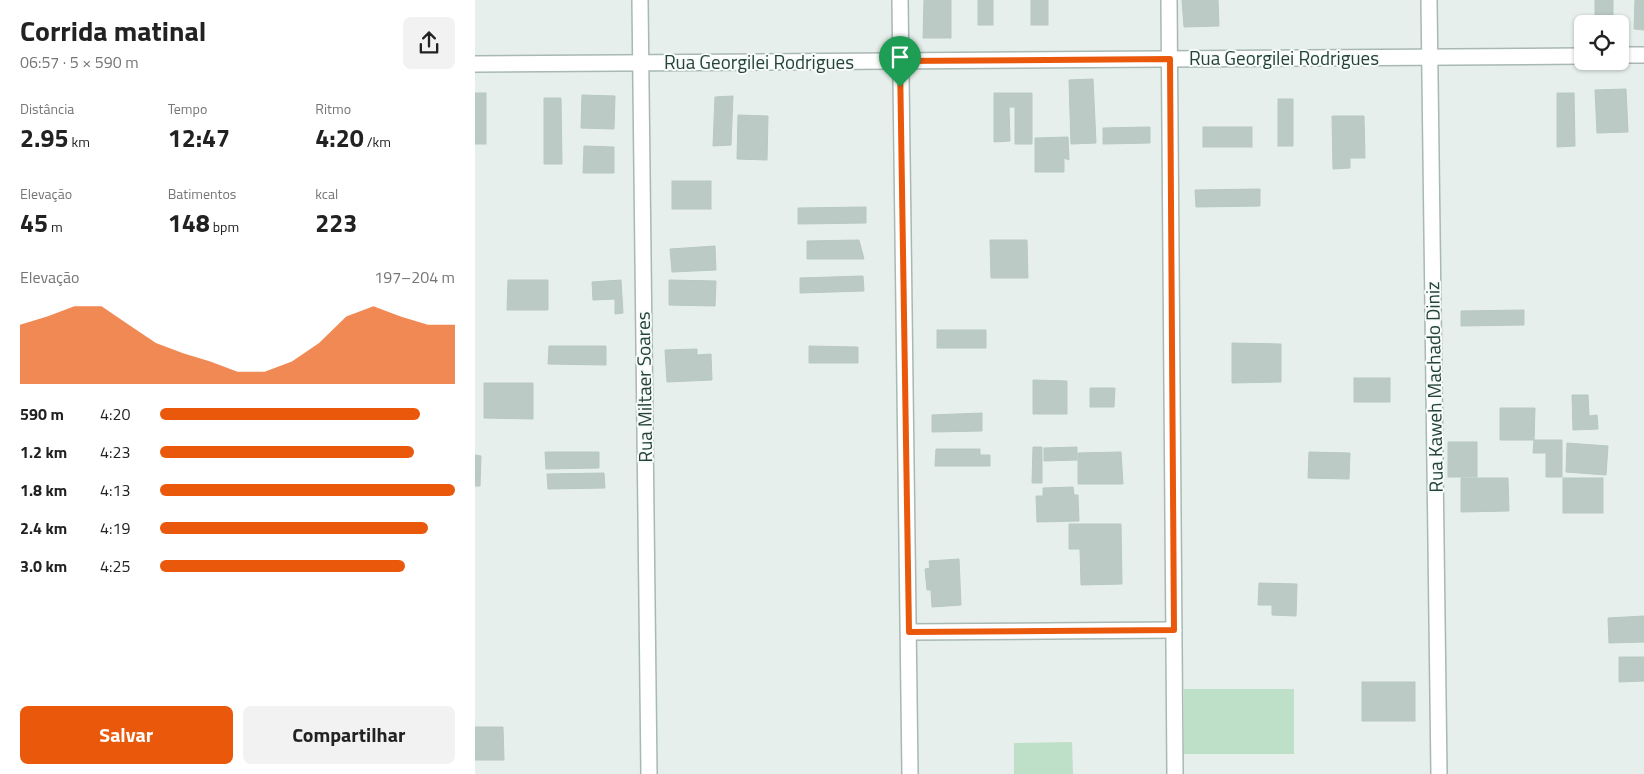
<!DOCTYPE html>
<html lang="pt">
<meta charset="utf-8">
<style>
:root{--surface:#fff;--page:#f2f2f2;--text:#222;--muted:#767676;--accent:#ea580c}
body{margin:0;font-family:"Titillium Web",sans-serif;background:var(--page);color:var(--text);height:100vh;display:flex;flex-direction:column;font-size:19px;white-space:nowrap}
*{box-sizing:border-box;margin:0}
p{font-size:16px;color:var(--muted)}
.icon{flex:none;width:28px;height:28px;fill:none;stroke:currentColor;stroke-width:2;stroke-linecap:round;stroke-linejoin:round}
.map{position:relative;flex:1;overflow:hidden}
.details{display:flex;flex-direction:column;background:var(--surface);width:475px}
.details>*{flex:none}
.controls{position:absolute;left:1099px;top:15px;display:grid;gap:10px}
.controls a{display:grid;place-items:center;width:55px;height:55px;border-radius:8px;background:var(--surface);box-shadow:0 1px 4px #0004;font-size:25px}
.pin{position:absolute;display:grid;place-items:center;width:42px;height:42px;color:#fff;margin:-51px -21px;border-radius:50% 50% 50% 0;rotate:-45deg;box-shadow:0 0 5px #0007}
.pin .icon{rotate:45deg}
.round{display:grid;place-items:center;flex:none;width:52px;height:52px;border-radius:8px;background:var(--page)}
.headline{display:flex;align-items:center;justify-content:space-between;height:85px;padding:0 20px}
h1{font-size:28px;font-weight:700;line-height:38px}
.metrics{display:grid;grid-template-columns:repeat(3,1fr);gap:8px;height:85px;padding:5px 20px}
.metrics div{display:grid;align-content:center}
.metrics b{font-size:25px;font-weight:700}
.metrics small{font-size:14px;font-weight:400}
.metrics p{font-size:14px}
.chart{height:140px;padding:10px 20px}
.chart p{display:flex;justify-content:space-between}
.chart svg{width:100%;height:90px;margin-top:5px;fill:var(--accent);opacity:.7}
.action{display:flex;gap:10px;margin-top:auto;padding:10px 20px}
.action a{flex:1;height:58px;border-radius:8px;background:var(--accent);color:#fff;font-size:20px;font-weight:700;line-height:58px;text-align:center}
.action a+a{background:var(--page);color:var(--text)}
ul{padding:0 20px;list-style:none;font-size:16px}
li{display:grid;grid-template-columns:80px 60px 1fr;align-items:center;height:38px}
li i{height:12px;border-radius:6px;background:var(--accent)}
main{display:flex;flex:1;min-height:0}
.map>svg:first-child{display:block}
.green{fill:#bfe0c8}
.building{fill:#bbcac4;stroke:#b8c9c2}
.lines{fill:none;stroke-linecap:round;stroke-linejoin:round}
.street-casing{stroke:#a8b8b2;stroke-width:18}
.street{stroke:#fff;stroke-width:15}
.route-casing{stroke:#fff;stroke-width:10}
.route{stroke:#ea580c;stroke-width:6}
.labels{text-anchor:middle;stroke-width:4;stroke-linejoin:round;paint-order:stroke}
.street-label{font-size:19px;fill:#24423a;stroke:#f7fbf9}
</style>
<main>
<section class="details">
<div class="headline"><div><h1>Corrida matinal</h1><p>06:57 · 5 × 590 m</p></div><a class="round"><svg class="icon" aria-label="share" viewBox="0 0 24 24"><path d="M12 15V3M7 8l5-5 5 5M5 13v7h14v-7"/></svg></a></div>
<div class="metrics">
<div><p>Distância</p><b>2.95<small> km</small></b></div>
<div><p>Tempo</p><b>12:47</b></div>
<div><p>Ritmo</p><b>4:20<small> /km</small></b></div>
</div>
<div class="metrics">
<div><p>Elevação</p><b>45<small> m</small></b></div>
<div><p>Batimentos</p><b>148<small> bpm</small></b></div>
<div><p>kcal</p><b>223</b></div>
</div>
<div class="chart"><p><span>Elevação</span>197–204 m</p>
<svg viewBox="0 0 160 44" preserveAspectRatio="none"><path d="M0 44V15L10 11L20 6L30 6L40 15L50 24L60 29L70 33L80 38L90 38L100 33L110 24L120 11L130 6L140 11L150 15L160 15V44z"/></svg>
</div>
<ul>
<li><b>590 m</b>4:20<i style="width:88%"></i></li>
<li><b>1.2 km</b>4:23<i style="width:86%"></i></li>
<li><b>1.8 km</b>4:13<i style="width:100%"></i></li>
<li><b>2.4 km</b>4:19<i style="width:91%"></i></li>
<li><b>3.0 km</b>4:25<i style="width:83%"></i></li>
</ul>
<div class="action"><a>Salvar</a><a>Compartilhar</a></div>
</section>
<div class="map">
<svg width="1169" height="774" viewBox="0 0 1169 774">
<rect width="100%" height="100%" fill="#e6efeb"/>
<g class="green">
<rect x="709" y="689" width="110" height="65"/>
<polygon points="597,742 598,774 539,774 539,743"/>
</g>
<g class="building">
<polygon points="449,0 476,0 476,38 448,38"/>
<rect x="503" y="0" width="15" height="25"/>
<rect x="556" y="0" width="17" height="25"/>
<polygon points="707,0 743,0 744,26 709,27"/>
<rect x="1120" y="0" width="18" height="21"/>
<polygon points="1160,0 1169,0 1169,30 1159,29"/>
<polygon points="618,79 621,143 596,144 594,80"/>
<polygon points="1151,89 1153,132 1122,133 1120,90"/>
<rect x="0" y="93" width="11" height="51"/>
<polygon points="519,93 557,93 557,144 540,144 540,107 534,107 535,141 519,142"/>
<polygon points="1082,93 1099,93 1100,146 1082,147"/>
<polygon points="107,95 140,96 139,129 106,128"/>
<polygon points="258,96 256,145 238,146 240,97"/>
<polygon points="69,98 86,98 87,164 69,164"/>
<rect x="803" y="99" width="15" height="47"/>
<polygon points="263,115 293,116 292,160 262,159"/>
<polygon points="857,116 889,116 890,158 875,158 875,168 858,169"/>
<polygon points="675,127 675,143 628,144 628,128"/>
<rect x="728" y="127" width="49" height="20"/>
<polygon points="593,137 594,160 589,158 589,172 560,172 560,138"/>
<polygon points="109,146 139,147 139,173 108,173"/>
<rect x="197" y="181" width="39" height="28"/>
<polygon points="785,189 785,206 721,207 720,190"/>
<polygon points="391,207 391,223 323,224 323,208"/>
<polygon points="384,240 389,259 332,259 332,241"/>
<polygon points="515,240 552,240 553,278 516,278"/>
<polygon points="240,246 241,270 197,272 195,249"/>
<polygon points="388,276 389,291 325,293 325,278"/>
<polygon points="33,280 73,280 73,310 32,310"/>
<polygon points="146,280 148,313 140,314 140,299 118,300 117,282"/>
<polygon points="194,280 241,281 240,306 194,305"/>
<polygon points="1049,310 1049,325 986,326 986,311"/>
<rect x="462" y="330" width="49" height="18"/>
<polygon points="757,343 806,344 806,382 757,383"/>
<polygon points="74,346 131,346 131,365 73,364"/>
<polygon points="334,346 383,347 383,363 334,363"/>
<polygon points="222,349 222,355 236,354 237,380 192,382 190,350"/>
<rect x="879" y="378" width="36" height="24"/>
<polygon points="558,380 592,381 592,414 558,414"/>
<polygon points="9,383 58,383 58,419 9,418"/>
<polygon points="615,388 640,388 639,407 615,407"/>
<polygon points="1097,395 1113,395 1114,416 1122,415 1123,429 1098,430"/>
<polygon points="1025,408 1060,408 1059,440 1025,440"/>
<polygon points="507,413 507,431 457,432 457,415"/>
<polygon points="1059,440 1087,440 1087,477 1071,477 1071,453 1058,453"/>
<rect x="973" y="442" width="29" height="35"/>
<polygon points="1092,443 1133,446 1131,475 1091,472"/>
<polygon points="558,447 567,447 567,483 557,483"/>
<polygon points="602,447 602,460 569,461 569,448"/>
<polygon points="461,449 505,449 505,455 515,455 515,466 460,466"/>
<polygon points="70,452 124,452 124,468 71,469"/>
<polygon points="646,452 648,484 603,484 603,453"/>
<polygon points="834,452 875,453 874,479 833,478"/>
<polygon points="0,455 6,456 5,486 0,486"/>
<polygon points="129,473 130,488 73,489 72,474"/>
<polygon points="986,478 1033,478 1034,511 986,512"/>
<rect x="1088" y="478" width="40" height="35"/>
<polygon points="598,487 599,495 603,495 604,521 562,522 561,496 568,496 568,488"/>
<polygon points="594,524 646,524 647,584 606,585 605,549 594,549"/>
<polygon points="484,559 486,605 457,607 456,590 452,590 450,569 455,568 454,561"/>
<polygon points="784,583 822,584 821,616 797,615 797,605 783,605"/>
<polygon points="1169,616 1169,642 1134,643 1133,618"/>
<polygon points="1144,657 1169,657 1169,681 1144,682"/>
<rect x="887" y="682" width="53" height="39"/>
<polygon points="0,727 28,727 29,760 0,760"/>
</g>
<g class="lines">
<g class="street-casing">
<g id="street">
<polyline points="165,0 174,774"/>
<polyline points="425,0 435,774"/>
<polyline points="694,0 700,774"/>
<polyline points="954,0 964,774"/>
<polyline points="1145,55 1169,55"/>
<polyline points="0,64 1108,56"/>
<polyline points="435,632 699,630"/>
</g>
</g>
<use href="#street" class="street"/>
</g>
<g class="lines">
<g class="route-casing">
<polygon id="route" points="695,59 699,630 434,632 425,61"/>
</g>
<use href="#route" class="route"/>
</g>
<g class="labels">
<g class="street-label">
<text x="809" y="65">Rua Georgilei Rodrigues</text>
<text x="284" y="69">Rua Georgilei Rodrigues</text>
<text transform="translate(169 387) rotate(-91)" y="7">Rua Miltaer Soares</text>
<text transform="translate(959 387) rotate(-91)" y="7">Rua Kaweh Machado Diniz</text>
</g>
</g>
</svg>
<div class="controls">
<a><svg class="icon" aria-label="locate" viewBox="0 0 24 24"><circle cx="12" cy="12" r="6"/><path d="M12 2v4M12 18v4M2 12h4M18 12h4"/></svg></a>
</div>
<div class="pin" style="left:425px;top:87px;background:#1e9e55"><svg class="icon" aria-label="arrive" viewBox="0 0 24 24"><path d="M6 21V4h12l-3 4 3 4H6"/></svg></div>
</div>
</main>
